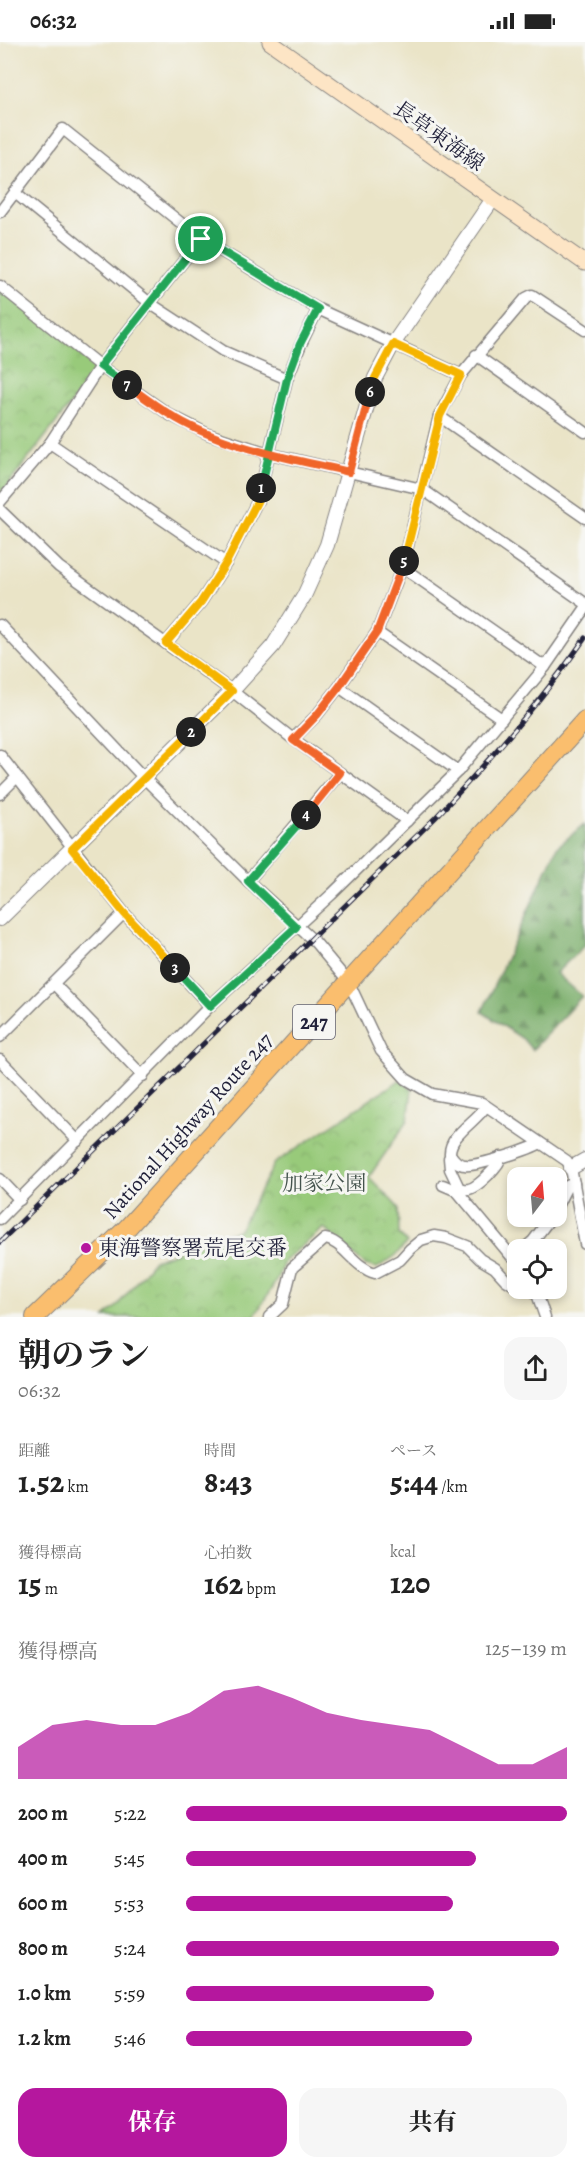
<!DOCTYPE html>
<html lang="ja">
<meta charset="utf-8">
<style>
:root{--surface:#fff;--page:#f6f6f6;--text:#222;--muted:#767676;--accent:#b5179e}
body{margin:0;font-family:Alegreya,"Noto Serif JP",serif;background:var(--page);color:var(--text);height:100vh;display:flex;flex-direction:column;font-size:22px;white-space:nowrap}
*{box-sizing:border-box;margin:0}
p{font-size:20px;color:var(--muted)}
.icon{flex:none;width:33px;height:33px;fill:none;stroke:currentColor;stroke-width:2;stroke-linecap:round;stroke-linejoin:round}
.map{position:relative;height:1275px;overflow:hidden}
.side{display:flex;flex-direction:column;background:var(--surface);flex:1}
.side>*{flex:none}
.needle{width:39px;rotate:16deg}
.buttons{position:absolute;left:507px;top:1125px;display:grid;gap:12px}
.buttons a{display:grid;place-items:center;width:60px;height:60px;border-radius:12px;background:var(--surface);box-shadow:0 3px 9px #0003;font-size:30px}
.pin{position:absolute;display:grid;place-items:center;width:51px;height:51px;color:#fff;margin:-26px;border:3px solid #fff;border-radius:50%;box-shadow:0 2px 6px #0007}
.km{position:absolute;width:30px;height:30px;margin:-15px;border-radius:50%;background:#222;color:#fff;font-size:16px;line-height:30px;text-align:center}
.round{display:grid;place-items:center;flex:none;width:63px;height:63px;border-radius:18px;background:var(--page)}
.overview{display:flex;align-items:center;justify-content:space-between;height:102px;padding:0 18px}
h1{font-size:33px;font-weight:700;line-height:45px}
.stats{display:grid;grid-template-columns:repeat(3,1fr);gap:9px;height:102px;padding:6px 18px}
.stats div{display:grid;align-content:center}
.stats b{font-size:30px;font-weight:700}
.stats small{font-size:16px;font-weight:400}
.stats p{font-size:16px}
.chart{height:168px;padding:12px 18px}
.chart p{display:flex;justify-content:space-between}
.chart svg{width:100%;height:108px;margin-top:6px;fill:var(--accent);opacity:.7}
.action{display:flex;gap:12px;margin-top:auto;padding:12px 18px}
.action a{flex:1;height:69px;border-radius:18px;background:var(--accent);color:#fff;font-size:24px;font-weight:700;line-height:69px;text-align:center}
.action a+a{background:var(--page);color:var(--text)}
ul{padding:0 18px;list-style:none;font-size:20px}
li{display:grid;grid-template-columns:96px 72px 1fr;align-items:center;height:45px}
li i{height:15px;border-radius:8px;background:var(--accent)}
.status{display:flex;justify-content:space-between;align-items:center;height:42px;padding:0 30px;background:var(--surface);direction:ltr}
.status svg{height:16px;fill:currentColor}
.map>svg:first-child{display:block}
.forest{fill:url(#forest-firs);stroke:#4e6852;stroke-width:1.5}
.park{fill:url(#park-crowns);stroke:#5d765a;stroke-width:1.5}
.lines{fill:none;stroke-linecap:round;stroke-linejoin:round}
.minor-casing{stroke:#868381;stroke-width:13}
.tertiary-casing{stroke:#868381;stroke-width:16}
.secondary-casing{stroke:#868381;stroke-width:17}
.trunk-casing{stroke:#868381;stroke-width:20}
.minor{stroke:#fff;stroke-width:10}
.tertiary{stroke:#fff;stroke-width:14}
.secondary{stroke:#fde5c5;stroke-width:15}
.trunk{stroke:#fabe6e;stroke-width:18}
.rail-casing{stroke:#22223b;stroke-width:5}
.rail{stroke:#f6f6f2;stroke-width:3;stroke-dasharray:9;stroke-linecap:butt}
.split-1-casing{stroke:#fff;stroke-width:12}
.split-2-casing{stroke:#fff;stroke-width:12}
.split-3-casing{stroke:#fff;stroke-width:12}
.split-4-casing{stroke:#fff;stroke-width:12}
.split-5-casing{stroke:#fff;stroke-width:12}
.split-6-casing{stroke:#fff;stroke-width:12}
.split-7-casing{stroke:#fff;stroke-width:12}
.split-8-casing{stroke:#fff;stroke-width:12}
.split-1{stroke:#22a559;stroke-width:8}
.split-2{stroke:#f5b400;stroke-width:8}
.split-3{stroke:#f5b400;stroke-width:8}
.split-4{stroke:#22a559;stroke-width:8}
.split-5{stroke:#f0652b;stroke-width:8}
.split-6{stroke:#f5b400;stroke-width:8}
.split-7{stroke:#f0652b;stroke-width:8}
.split-8{stroke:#22a559;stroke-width:8}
.poi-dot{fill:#b5179e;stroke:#f6f6f2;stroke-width:2}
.labels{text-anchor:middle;stroke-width:6;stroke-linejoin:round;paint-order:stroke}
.shield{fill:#f6f6f2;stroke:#626272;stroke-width:1.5}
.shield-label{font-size:20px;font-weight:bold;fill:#22223b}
.street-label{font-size:21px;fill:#22223b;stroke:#f6f6f2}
.park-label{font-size:21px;fill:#45544e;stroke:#f6f6f2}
.poi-label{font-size:21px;fill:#22223b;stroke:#f6f6f2;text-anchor:start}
</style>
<div class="status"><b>06:32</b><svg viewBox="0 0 49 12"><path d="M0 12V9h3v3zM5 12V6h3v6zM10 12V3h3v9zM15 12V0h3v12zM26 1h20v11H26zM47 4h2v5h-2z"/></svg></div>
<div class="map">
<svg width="585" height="1275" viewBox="0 0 585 1275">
<defs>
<pattern id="forest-firs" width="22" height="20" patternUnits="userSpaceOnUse" patternTransform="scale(1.5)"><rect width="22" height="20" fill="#7aae6a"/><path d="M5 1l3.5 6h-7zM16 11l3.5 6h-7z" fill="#648d58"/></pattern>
<pattern id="park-crowns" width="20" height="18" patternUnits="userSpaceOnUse" patternTransform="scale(1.5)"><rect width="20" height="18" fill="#98ca7a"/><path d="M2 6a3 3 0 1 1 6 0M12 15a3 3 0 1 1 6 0" fill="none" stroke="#83ad6a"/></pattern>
</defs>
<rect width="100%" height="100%" fill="#f6f6f2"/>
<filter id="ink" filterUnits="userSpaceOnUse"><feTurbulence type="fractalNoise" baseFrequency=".0167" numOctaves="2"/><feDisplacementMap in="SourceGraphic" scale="12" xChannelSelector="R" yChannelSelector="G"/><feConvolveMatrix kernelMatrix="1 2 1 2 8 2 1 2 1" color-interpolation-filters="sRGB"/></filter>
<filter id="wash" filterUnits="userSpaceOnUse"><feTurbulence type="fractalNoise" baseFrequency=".008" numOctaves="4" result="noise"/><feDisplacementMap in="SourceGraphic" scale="24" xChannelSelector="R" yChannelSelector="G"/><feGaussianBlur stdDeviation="1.35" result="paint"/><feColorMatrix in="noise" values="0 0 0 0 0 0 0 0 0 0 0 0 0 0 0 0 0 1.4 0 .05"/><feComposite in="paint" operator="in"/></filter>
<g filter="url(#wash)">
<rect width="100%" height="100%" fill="#eae4c7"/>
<polygon class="forest" points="585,782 585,903 556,931 582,954 532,1008 523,997 482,970 557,805"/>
<g class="park">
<polygon points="0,244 100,324 0,453"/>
<polygon points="400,1038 412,1047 408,1078 369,1135 398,1165 399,1192 407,1201 395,1214 377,1226 365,1223 324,1186 285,1218 275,1241 254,1275 105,1275 117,1264 154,1218 239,1188 275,1121"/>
</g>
</g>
<g filter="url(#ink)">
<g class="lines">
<g class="minor-casing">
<g id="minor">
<polyline points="15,151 151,262 223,309 287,337"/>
<polyline points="0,170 63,87 201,197 318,267 461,333"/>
<polyline points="201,197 100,324 50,401 226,521"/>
<polyline points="0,244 100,324 170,373 208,392 271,412 422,447 585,561"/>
<polyline points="476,313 585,390"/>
<polyline points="439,374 585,476"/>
<polyline points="0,460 50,401"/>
<polyline points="0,468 59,525 232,649 293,697 407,779"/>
<polyline points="402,525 545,625"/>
<polyline points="0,583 144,736 248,839 315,900 349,941 381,1009 406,1037 432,1052 482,1061 567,1119 571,1126 585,1202"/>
<polyline points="377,590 502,677"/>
<polyline points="166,601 201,560 226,521 258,458 287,337 301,302 318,267"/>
<polyline points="339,645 458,729"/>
<polyline points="293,697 317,673 339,645 377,590 404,520 439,374 461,333 526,256 532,253 585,288"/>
<polyline points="0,713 124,871 210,964"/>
<polyline points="0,752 17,735"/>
<polyline points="248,839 340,731"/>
<polyline points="54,942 143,1034"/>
<polyline points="0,995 124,871"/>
<polyline points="0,1018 78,1099"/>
<path d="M486,1064C477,1079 449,1093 450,1112C454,1118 458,1123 465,1123C476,1125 532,1107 540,1101"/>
<path d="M451,1114L449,1116L450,1127L459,1146C463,1147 465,1148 469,1147C478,1145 500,1123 501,1115"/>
<polyline points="0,1137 20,1158"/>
<polyline points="443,1143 457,1149 459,1146"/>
<polyline points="457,1149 512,1215"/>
<polyline points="556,1166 567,1144 574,1141"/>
<polyline points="0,1177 210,964 332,852 458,729 545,625 585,567"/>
<polyline points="522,1208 533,1199 552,1174"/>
<polyline points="535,1246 545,1275"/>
<path d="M269,1275L283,1262L292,1226L325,1197C342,1199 354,1225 375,1231L400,1218L410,1207L421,1198L434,1194L446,1196L467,1204L480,1217L495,1226L506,1238L514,1243L518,1242"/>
</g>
</g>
<g class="tertiary-casing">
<g id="tertiary">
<polyline points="0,877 232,649 273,604 304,554 327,503 375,336 393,302 493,157"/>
<polyline points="571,1126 585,1118"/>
</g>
</g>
<g class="secondary-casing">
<polyline id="secondary" points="270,0 585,221"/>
</g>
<g class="trunk-casing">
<polyline id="trunk" points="35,1275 127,1186 585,678"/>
</g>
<use href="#minor" class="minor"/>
<use href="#tertiary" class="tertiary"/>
<use href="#secondary" class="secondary"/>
<use href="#trunk" class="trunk"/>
<g class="rail-casing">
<path id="rail" d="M0,1200L435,776C489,719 540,661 585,596"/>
</g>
<use href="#rail" class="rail"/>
</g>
</g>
<g class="lines" filter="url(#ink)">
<g class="split-1-casing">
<polyline id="split-1" points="201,197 318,267 300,302 287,337 261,446"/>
</g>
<g class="split-2-casing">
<polyline id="split-2" points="191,690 232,649 166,601 201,560 226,521 258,458 261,446"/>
</g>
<g class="split-3-casing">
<polyline id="split-3" points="175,926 124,871 72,807 191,690"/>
</g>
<g class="split-4-casing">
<polyline id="split-4" points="175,926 210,964 296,885 248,839 306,773"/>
</g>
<g class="split-5-casing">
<polyline id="split-5" points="306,773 340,731 293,698 317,673 339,645 377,590 404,519"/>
</g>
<g class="split-6-casing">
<polyline id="split-6" points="370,350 375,336 393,302 461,333 440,374 404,519"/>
</g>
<g class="split-7-casing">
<path id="split-7" d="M127,343C141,353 154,363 169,372C220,405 290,416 349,430L370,350"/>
</g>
<g class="split-8-casing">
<polyline id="split-8" points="127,343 100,324 201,197"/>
</g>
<use href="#split-1" class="split-1"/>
<use href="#split-2" class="split-2"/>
<use href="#split-3" class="split-3"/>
<use href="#split-4" class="split-4"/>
<use href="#split-5" class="split-5"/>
<use href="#split-6" class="split-6"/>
<use href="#split-7" class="split-7"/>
<use href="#split-8" class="split-8"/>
</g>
<circle class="poi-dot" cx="86" cy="1206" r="6"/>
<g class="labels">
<rect class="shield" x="293" y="963" width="42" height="34" rx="4.5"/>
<g class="shield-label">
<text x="314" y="987">247</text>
</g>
<g class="street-label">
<text transform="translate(439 94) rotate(35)" y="7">長草東海線</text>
<text transform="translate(188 1084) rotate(-48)" y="7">National Highway Route 247</text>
</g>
<g class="park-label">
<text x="324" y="1148">加家公園</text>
</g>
<g class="poi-label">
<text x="98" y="1213">東海警察署荒尾交番</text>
</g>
</g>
</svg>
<div class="buttons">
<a><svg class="needle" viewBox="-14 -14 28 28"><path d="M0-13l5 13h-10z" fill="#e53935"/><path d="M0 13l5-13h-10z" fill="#767676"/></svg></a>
<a><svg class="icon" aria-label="locate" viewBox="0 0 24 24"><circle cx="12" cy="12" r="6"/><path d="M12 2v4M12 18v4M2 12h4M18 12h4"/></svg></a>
</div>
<div class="pin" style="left:201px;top:197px;background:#1e9e55"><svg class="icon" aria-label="arrive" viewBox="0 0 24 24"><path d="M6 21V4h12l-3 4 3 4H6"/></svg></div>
<b class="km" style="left:261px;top:446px">1</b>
<b class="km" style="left:191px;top:690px">2</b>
<b class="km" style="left:175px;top:926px">3</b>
<b class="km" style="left:306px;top:773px">4</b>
<b class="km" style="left:404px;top:519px">5</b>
<b class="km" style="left:370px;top:350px">6</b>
<b class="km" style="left:127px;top:343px">7</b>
</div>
<section class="side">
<div class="overview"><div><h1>朝のラン</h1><p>06:32</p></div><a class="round"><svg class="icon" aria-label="share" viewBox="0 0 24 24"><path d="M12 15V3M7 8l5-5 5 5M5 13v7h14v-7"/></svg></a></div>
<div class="stats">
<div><p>距離</p><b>1.52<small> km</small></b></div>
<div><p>時間</p><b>8:43</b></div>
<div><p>ペース</p><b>5:44<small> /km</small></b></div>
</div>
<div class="stats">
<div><p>獲得標高</p><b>15<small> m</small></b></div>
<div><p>心拍数</p><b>162<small> bpm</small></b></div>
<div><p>kcal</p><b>120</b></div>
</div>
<div class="chart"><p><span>獲得標高</span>125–139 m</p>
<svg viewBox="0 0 160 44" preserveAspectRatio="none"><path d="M0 44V31L10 22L20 20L30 22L40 22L50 17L60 8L70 6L80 11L90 17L100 20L110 22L120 24L130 31L140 38L150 38L160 31V44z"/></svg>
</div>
<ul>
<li><b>200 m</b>5:22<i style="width:100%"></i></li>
<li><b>400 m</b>5:45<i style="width:76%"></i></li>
<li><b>600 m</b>5:53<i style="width:70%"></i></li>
<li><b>800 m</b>5:24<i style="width:98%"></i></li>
<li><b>1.0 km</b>5:59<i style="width:65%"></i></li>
<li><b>1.2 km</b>5:46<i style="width:75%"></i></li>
</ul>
<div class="action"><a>保存</a><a>共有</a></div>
</section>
